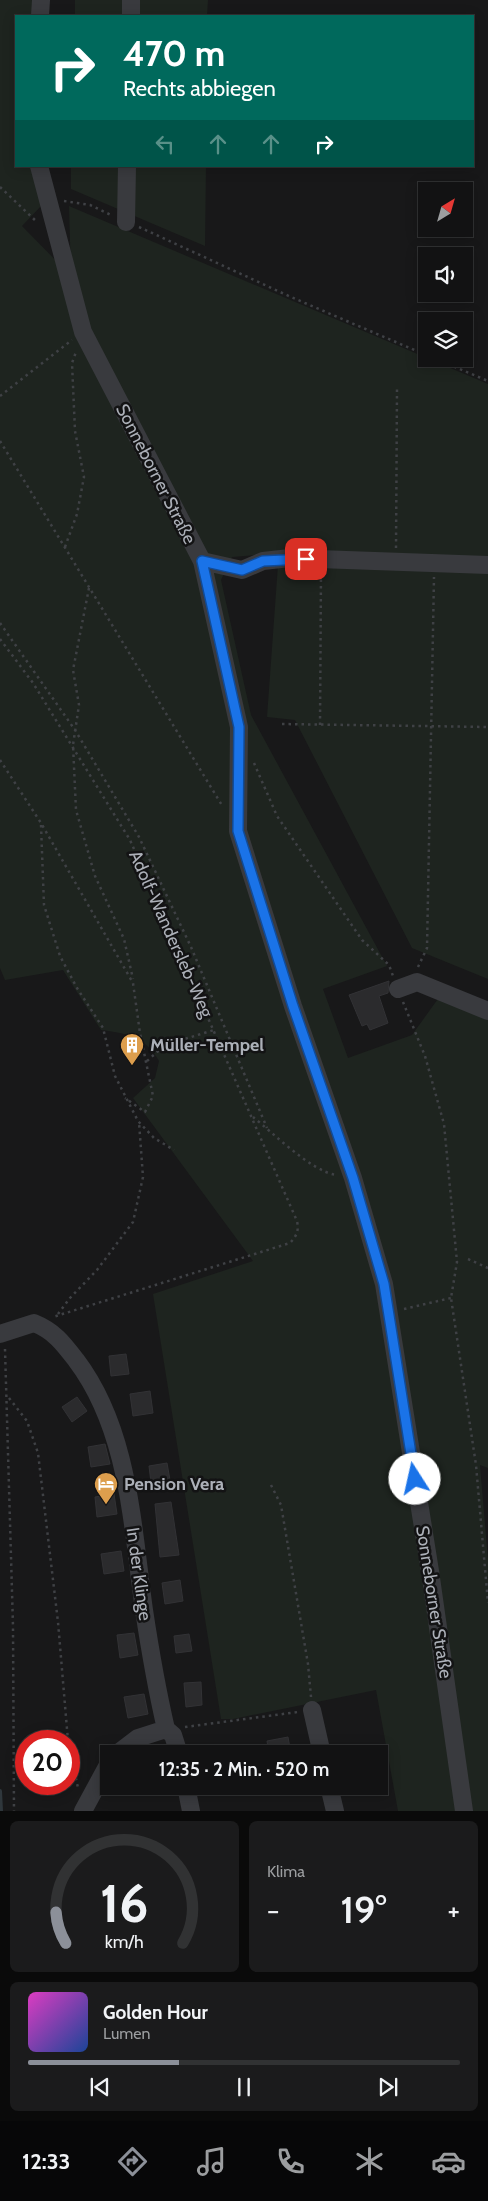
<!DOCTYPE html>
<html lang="de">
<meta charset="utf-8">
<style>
body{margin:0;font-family:Cabin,sans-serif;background:#1b1b1c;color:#f1f3f6;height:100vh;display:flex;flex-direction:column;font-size:19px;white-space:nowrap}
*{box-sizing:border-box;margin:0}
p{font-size:16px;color:#9c9ea0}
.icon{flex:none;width:28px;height:28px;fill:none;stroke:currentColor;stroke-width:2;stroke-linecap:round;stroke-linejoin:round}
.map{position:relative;height:1811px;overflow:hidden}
.sheet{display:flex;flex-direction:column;gap:10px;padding:10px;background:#0a0a0a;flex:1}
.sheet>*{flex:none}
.guide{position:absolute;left:15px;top:15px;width:459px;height:152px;border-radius:0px;box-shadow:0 2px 12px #0003,0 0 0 1px #313233;background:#00695c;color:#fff;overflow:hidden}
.needle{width:32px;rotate:37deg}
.buttons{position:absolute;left:418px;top:182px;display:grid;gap:10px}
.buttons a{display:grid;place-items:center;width:55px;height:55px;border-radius:0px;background:#121213;box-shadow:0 2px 12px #0003,0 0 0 1px #313233;font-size:25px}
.speed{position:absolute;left:15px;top:1730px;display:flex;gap:10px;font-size:25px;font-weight:700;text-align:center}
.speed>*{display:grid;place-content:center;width:65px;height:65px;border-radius:50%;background:#121213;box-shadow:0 2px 12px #0003,0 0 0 1px #313233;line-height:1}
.speed .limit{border:8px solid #d22;background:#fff;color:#111}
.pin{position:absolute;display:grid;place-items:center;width:42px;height:42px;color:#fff;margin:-21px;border-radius:10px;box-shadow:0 2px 8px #0006}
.me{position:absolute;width:55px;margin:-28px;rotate:350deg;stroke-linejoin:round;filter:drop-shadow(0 0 4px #0008)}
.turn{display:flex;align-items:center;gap:18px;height:105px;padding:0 25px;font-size:22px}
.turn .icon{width:65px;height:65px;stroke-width:2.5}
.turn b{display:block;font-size:35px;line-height:42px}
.lanes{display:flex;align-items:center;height:48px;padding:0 25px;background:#0003;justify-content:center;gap:25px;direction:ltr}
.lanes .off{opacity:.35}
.big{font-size:38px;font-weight:600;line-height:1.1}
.sheet .card{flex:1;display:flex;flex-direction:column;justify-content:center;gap:8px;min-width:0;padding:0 18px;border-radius:8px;background:#1b1b1c}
.sheet .dial{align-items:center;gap:0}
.dial svg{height:130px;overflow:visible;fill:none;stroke:#313233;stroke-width:7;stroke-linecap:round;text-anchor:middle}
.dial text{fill:#f1f3f6;stroke:none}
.song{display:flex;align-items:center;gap:15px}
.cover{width:60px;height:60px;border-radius:8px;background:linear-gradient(135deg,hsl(310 70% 55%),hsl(220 70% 35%))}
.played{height:5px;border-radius:2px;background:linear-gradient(90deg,#8c9099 35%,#313233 35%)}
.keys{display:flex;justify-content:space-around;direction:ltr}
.heat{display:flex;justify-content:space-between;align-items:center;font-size:28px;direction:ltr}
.sheet .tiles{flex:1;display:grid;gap:10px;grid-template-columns:1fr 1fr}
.card:last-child{grid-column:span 2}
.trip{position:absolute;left:100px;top:1745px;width:288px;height:50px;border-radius:0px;background:#121213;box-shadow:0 2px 12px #0003,0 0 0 1px #313233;font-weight:600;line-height:50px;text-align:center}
.tabs{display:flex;height:80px;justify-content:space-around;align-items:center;background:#070708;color:#9c9ea0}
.tabs .icon{width:35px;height:35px}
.tabs .current{color:#8c9099}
.tabs b{font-size:22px;color:#f1f3f6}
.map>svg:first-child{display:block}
.green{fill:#1e241f}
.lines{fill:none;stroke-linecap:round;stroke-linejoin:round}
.stream{stroke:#2f373c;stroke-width:4}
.building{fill:#2b2b2d;stroke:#323235}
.path{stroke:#3f4145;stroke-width:2.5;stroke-dasharray:2.5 4;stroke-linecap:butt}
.minor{stroke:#393a3e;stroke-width:18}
.route-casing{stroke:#114b97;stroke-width:12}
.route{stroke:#1a73e8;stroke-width:9}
.labels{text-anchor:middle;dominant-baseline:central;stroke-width:5;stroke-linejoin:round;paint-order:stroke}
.street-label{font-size:18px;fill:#acb0b8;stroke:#131314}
.poi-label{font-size:18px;font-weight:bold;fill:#acb0b8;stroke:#131314;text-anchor:start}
</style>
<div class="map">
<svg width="488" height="1811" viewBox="0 0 488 1811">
<rect width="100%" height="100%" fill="#181819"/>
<path class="green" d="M0,0h34l-1,16h-17v150h15l11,39 -20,21 49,50 -2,-70 419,178v595l-76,-31 -117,-228 -28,-3 11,-152 12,-13 -58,5 -11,23 30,135 136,251 -64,23 25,69 64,-23 28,-39 48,21v451l-8,-3 8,95v251h-90l-22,-121 -143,29h-12l-68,-425 100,-33 -120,-163 22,-20 4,-17c-13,-24 -33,-28 -58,-31l-38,-60 -58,10 -5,-12z
M75,0h133l-1,16h-132z
M71,166h135l-1,80 -134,-57z"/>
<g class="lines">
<path class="stream" d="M0,1791l1,20"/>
</g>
<path class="building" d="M389,981l-1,12 -9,3 9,27 -18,7 -3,-6 -5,2 -13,-31z
M126,1354l3,20 -18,2 -2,-20z
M150,1391l3,22 -20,3 -3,-22z
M77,1397l10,14 -15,11 -10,-15z
M105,1444l5,20 -19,3 -3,-20z
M167,1463l3,17 -19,3 -2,-17z
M114,1494l3,20 -20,3 -2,-20z
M171,1502l8,53 -19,2 -5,-53z
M121,1551l3,20 -20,3 -3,-20z
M180,1580l3,21 -18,3 -3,-21z
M134,1633l4,22 -18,3 -3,-23z
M189,1634l3,17 -16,2 -2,-17z
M201,1682l1,23 -16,2 -2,-24z
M144,1694l4,20 -20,4 -4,-21z
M288,1737l3,17h-22l-2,-13z"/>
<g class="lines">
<path class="path" d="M0,187l37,35
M64,201l26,4 21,10
M139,227l152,70 135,58
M436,359l52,22
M0,396l72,-56
M0,441l223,366
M65,547l12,-33 7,-37 -9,-46 -3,-68 4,-11
M396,548l1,-159
M89,588l-16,82 6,35 -6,40 3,65 19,66 29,63 9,40
M0,623l75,107 64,107 52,110 76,181
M0,639l33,44 97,157 167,381c2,10 0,14 -7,22l-237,74
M282,724l206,3
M320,725l1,-152
M0,760l41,63 92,160 7,50 13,63 -8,16 -20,-14
M254,763l23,53 85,124 27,25 4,11
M41,825l3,80 16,51 17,32 26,40 12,48 23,45 16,17 20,12
M418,967l9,-19 7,-371
M403,1002l22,54 19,68 13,138 -6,36 25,167 12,138
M147,1061l18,-16 49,-15
M253,1117c20,16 58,54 83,58
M468,1259l20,9
M404,1309l47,-11
M58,1314l12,-16 27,-28 36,-48 10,-45 -4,-55
M5,1349l8,277 1,185
M9,1398l18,23 11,32 20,169 10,119
M271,1485l10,20 27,159 3,33
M185,1727l113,-15
M69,1746l9,42"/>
<path class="minor" d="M40,16l1,-16
M131,16v-16
M39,166l44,166 119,229 37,166 -1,104 55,175 60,172 31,106 46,287 34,240
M126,222l1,-56
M202,561l40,9 21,-9 27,-3 198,7
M398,989l19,-7 71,29
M0,1334l34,-11c20,8 29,20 42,37 53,70 56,165 68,250 6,40 13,80 22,119l-28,9 -21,16
M312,1710l10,44
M166,1729l7,6 6,19
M186,1786l5,25
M329,1786l6,25
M83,1811l26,-48"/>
</g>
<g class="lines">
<g class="route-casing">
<path id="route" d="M306,559l-43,2 -21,9 -40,-9 37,166 -1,104 55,175 60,172 31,106 31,195"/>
</g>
<use href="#route" class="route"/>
</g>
<defs>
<g id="building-pin" transform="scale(1.25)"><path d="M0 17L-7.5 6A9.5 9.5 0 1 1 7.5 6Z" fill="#dd9e4d" stroke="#131314"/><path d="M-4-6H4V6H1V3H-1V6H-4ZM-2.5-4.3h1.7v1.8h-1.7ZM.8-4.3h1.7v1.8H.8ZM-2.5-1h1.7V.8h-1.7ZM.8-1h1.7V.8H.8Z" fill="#fff"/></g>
<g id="hotel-pin" transform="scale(1.25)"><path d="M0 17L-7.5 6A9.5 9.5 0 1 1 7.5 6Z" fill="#dd9e4d" stroke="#131314"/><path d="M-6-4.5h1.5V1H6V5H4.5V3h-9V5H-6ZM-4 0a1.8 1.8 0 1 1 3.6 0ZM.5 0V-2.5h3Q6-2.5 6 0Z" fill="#fff"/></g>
</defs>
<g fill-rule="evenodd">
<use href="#building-pin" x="132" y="1045"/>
<use href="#hotel-pin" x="106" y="1484"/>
</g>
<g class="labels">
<g class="street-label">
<text transform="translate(156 474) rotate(63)">Sonneborner Straße</text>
<text transform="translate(171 934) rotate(66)">Adolf-Wandersleb-Weg</text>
<text transform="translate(139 1574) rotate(82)">In der Klinge</text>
<text transform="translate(434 1602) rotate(81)">Sonneborner Straße</text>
</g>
<g class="poi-label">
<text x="150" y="1045">Müller-Tempel</text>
<text x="124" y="1484">Pension Vera</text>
</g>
</g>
</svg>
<div class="buttons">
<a><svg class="needle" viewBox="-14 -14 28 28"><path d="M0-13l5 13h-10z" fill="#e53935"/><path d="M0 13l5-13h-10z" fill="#9c9ea0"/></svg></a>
<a><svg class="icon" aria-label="sound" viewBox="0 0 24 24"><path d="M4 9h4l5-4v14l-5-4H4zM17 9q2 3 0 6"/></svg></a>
<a><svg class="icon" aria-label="layers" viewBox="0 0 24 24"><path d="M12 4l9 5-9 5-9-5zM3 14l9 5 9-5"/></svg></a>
</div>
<div class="speed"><div class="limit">20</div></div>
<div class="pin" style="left:306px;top:559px;background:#d93025"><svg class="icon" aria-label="arrive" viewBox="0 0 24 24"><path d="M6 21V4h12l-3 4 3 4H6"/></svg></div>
<svg class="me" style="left:415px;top:1479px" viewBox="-20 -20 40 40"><circle r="19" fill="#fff"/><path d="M0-13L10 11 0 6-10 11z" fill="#1a73e8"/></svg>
<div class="trip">12:35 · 2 Min. · 520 m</div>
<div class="guide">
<div class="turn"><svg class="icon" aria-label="right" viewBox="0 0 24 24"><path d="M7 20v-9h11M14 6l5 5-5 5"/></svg><div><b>470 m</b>Rechts abbiegen</div></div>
<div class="lanes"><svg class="icon off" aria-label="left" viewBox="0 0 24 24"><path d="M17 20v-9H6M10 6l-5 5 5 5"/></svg><svg class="icon off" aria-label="ahead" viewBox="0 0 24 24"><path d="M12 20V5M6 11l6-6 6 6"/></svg><svg class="icon off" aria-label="ahead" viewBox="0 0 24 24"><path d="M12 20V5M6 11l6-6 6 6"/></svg><svg class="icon" aria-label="right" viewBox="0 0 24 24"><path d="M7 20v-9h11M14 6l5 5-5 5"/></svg></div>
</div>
</div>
<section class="sheet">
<div class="tiles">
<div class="card dial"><svg viewBox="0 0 100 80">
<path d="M14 69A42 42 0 1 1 86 69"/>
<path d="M14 69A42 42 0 0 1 8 50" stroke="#8c9099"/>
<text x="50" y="56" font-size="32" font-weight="700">16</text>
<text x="50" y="72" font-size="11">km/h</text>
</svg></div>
<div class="card"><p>Klima</p>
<div class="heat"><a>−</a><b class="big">19°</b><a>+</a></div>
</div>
<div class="card">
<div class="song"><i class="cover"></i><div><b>Golden Hour</b><p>Lumen</p></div></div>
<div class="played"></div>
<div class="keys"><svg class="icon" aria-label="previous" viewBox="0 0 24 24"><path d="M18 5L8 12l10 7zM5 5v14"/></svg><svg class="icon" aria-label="pause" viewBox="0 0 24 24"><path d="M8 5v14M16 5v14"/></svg><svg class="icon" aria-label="next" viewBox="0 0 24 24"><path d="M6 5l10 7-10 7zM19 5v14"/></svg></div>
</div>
</div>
</section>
<nav class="tabs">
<b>12:33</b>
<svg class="icon current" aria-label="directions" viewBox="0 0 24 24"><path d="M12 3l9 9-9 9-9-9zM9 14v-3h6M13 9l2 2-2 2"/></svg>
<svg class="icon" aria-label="music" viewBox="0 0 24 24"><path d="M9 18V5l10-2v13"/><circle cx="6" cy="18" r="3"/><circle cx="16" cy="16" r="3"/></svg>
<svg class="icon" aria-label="phone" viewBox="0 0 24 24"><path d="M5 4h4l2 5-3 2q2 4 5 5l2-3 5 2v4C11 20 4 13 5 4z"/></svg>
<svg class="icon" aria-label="climate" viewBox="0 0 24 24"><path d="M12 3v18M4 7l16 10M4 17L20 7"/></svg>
<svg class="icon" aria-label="car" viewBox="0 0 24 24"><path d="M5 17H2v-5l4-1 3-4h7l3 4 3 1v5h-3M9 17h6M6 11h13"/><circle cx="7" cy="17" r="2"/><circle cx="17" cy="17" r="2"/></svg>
</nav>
